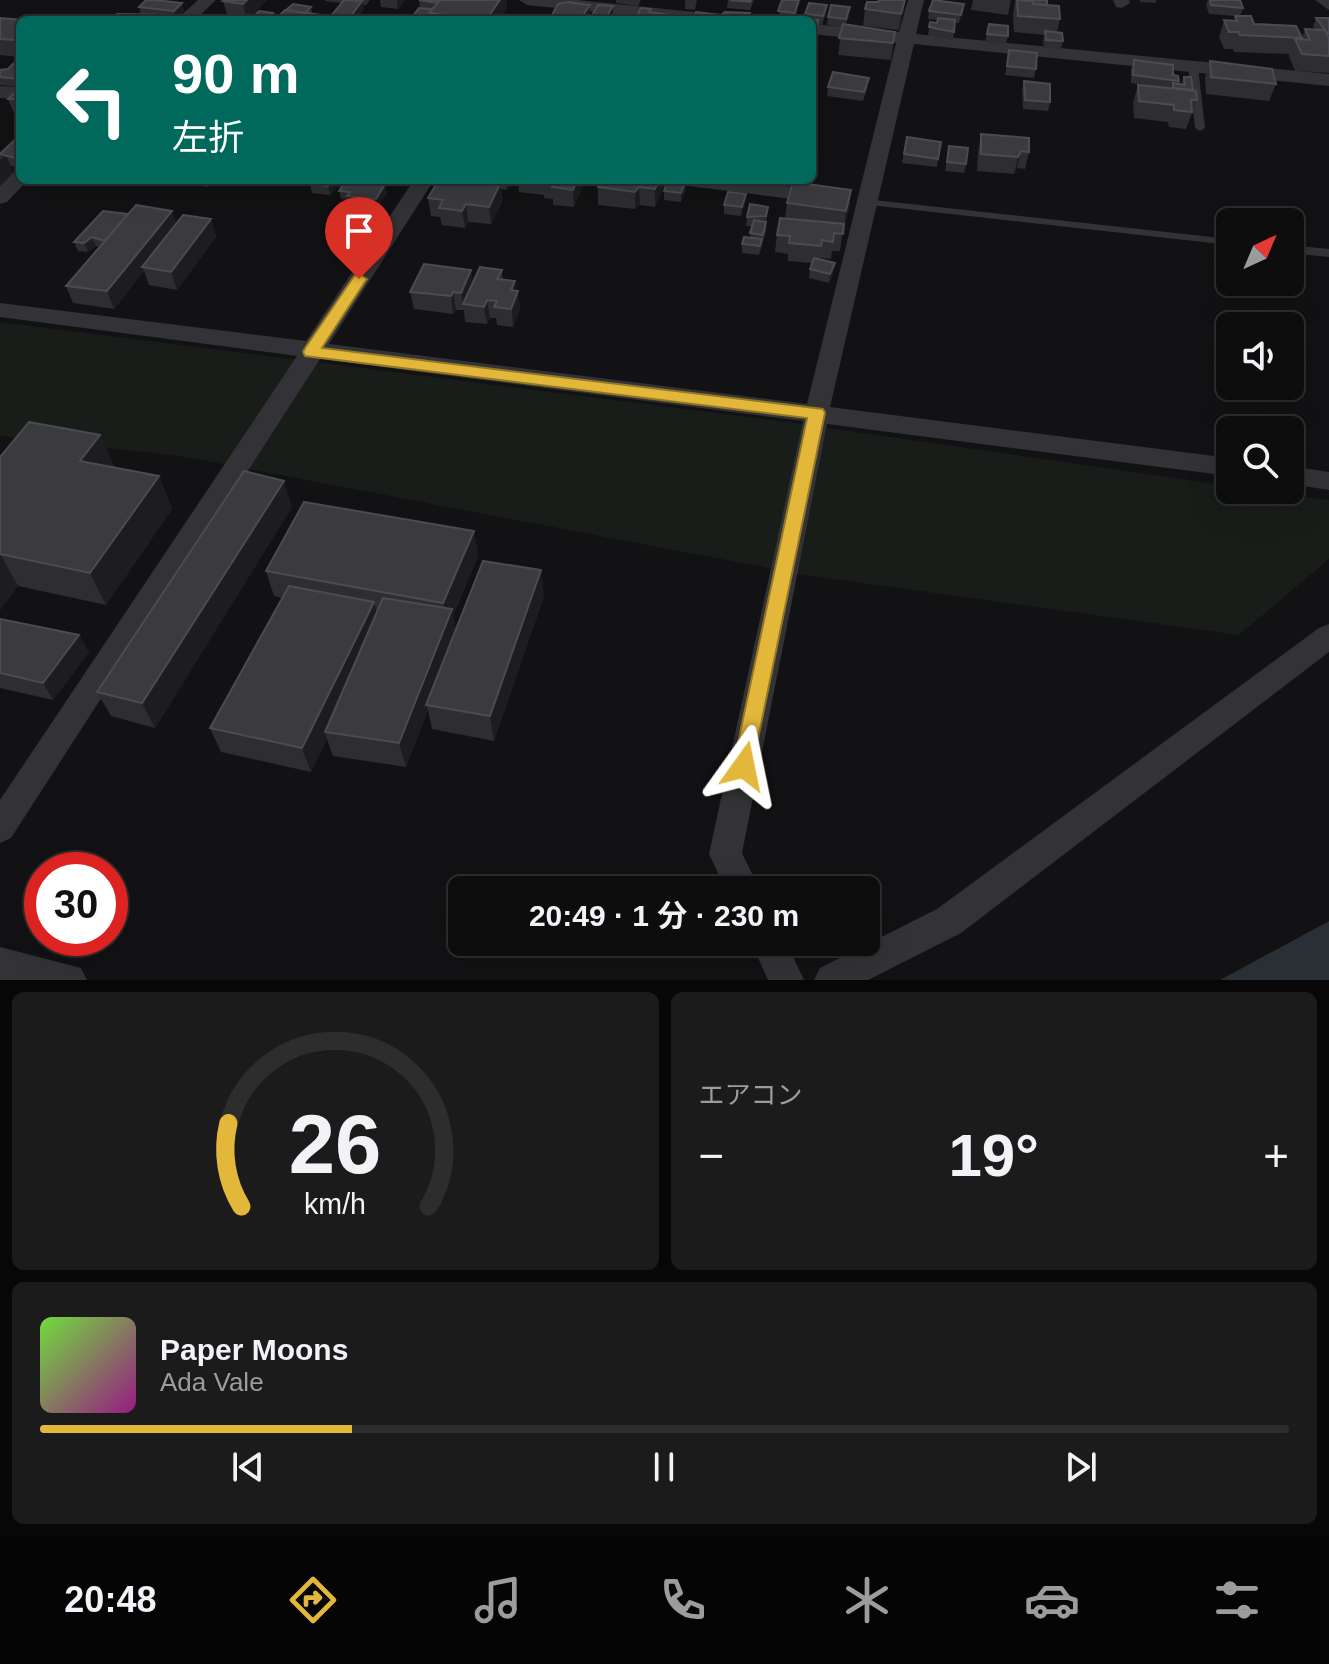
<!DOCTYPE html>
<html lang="ja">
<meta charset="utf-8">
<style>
body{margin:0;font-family:Helvetica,"Noto Sans JP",sans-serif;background:#1c1b1c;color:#f1f3f6;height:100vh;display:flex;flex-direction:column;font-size:30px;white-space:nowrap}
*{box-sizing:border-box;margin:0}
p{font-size:26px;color:#9b9c9e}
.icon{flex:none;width:44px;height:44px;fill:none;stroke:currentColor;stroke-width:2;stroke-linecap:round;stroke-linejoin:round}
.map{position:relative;height:980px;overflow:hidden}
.panel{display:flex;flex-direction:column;gap:12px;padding:12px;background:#080708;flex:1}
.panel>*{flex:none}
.guide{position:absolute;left:16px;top:16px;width:800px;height:168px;border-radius:12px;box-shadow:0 8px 32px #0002,0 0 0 2px #2e2d2e;background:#00695c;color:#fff;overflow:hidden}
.needle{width:52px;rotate:44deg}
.buttons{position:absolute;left:1216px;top:208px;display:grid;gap:16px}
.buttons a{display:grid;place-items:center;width:88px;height:88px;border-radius:12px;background:#0e0d0e;box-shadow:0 8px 32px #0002,0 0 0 2px #2e2d2e;font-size:40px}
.speed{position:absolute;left:24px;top:852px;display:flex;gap:16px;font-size:40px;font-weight:700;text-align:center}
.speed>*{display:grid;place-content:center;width:104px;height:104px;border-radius:50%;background:#0e0d0e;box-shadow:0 8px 32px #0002,0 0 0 2px #2e2d2e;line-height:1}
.speed .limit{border:12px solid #d22;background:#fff;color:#111}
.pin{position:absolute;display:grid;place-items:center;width:68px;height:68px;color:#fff;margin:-82px -34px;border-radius:50% 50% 50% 0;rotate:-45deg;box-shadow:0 0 8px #0007}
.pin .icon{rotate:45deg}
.me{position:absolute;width:88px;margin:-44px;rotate:12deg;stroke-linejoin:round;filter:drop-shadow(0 0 6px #0008)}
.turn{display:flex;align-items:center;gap:28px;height:168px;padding:0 24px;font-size:36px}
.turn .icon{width:104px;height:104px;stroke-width:2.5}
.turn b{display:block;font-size:56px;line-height:68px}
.big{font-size:60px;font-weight:700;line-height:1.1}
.panel .widget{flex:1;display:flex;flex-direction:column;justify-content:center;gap:12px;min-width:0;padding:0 28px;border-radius:12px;background:#1c1b1c}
.panel .dial{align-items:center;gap:0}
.dial svg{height:208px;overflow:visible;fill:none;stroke:#2e2d2e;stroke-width:7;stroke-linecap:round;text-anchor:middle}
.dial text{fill:#f1f3f6;stroke:none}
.song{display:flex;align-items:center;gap:24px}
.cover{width:96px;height:96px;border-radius:12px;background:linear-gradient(135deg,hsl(100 70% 55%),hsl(310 70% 35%))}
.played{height:8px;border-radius:4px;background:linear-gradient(90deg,#e3b83a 25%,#2e2d2e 25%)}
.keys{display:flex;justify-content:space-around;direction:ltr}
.heat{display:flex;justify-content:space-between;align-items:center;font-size:44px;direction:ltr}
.panel .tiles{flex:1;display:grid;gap:12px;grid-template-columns:1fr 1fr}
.widget:last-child{grid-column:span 2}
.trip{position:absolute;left:448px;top:876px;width:432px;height:80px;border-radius:12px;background:#0e0d0e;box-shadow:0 8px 32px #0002,0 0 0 2px #2e2d2e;font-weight:700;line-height:80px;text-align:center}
.dock{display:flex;height:128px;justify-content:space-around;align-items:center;background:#060506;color:#9b9c9e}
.dock .icon{width:56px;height:56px}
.dock .active{color:#e3b83a}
.dock b{font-size:36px;color:#f1f3f6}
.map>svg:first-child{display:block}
.green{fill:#181d19}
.water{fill:#292f35}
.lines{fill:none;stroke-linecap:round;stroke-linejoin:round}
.service{fill:#333337;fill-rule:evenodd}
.minor{fill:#333337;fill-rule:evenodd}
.wall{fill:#2e2d31}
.shaded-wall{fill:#1d1c1f}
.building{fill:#3b3a3f;stroke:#4b4b51;stroke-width:2}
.route{fill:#e3b83a;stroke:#947826;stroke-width:2}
</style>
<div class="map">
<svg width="1329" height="980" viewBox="0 0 1329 980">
<rect width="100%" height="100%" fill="#121113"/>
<path class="green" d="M0,322l795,101 435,63v4h27l72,10v59l-90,76 -435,-60 -624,-119 -180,-20z"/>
<path class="water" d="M1329,921v59h-109z"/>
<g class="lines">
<path class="service" d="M1193,64l5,3 7,61 -5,3 -5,-3 -7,-61z
M865,199l365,40v6l-369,-41 -2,-2z
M1290,245l39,4v8l-39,-4z"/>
<path class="minor" d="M198,0h18l-21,20h-19z
M519,0h58l147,15 9,5h-60l-146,-15z
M908,0h16l-8,34 413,40v12l-415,-42 -84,363 400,51v18l-403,-52 -85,429 18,37h-34l-17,-36 94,-433 -483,-62 -309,479 -11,5v-43l297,-444 -297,-39v-14l306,38 108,-161h20l-105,164 478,60 89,-361 -84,-9v-10l87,8z
M1113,0h16l1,3 -8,5 -6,-1z
M1315,0h14v10z
M0,86l20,1v12l-20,-1z
M20,171v9h8l-21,22 -7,2v-18l13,-13z
M679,180h58l87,11 10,6 -10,6 -135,-17z
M1290,466l39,6v18l-39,-6z
M1329,624v28l-368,281 -93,47h-54l6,-12 117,-59 382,-281z
M751,942h35l18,38h-36z
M0,947l81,21 6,12h-87z"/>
</g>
<path class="wall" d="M224,0h43l-15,15 21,-2 1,7h-30l-16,-2 -5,-17z
M325,0h45l-4,5h-3l1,4 -8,11h-81l36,-13 1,7 19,2 10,-13 -16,-2z
M380,0h25l-7,9 -17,-2z
M419,0l88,8 -8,12h-103l16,-3 8,-9z
M616,0h25l-3,6 -22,-3z
M685,0h12l-2,10 -10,-1z
M728,0h26l-4,10 -23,-2z
M782,0h17l-4,19 9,1 5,-17 18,2 -1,8 -4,12 -4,-1 -4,33h-2v-37h-53v-3l19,1z
M879,0h26l-6,30 -36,-4 2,-17 13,-7z
M973,0h38l-3,15 -37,-5z
M1015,0h32v5l13,14 -3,13 6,9 -2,8 -17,-1 -1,-8 2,-5 -31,-3 -1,-16z
M1140,0h16v3l-16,-1z
M1208,0h32l3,8 -3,8 14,8 48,14 3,-9 11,1 -3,-4 3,-8h13v55l-34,-2 -6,-15v-2l-55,-2 -1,-3h-9l-5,-12 5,-17 10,1 1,-5 -26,-2 -3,-9z
M182,3l2,8 -8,8 -35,-4 -2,-8z
M964,4l-5,19h-4l-2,18 -25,-6 2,-13 7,1v-3l-9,-1 1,-8z
M590,13l-4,7h-34v-5z
M849,16l-3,8 49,8 -4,28 -53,-5 4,-28 -15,-2 1,-8z
M0,18l20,2 -1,37 -19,-2z
M989,24l19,12 -2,8 -21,-2z
M1009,50l27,19 -2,9 -29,-3z
M20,58v29l-20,-2v-15l8,-1z
M1134,60l39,15 6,6 -1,3h3l3,-7 13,23 -11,29 -17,-2 -1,-5 -34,-4 -1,-16 5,-17 11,1 -18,-3v-14z
M1210,61l66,23 -7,17 -63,-7 -1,-16z
M1024,81l26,21 -2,9 -25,-2 -1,-19z
M868,86l-5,15 -36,-5 1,-9z
M20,88v28h-5l-7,-17z
M981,134l48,18 -4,17 -8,-1 -3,6 -37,-3 1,-20z
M20,136v31l-10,-1 3,6 -13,13v-32z
M907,137l34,5 -4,25 -35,-4z
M949,146l17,18 -2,9 -19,-2z
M157,180h57l-6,7z
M313,180h25l1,5 -9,10 -18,-2 -2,-9z
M439,180h74l-6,10 -6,-1 1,13 -11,22 -23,-2 -3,6 -23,-3 -2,-8 -9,-1 -3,-18z
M518,180h67l-11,27 -21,-2v-6l-9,-1v-3l-25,-3z
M601,180h62v8l-8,19 -15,-2 -5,4 -37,-4v-18z
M686,190l-5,12 -17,-2v-9z
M851,190l-2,18 -5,21 -1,-1 -3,23h-8l-1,8 -11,-1v1l14,13 -5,11 -20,-5 1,-9 2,-6 -24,-2v-7l-13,-2 2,-17 8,-17 2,-15z
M339,191l48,2 -10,15 -28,-3 -1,-5 -7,-1z
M746,194l-1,9 -4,13 -17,-2v-9z
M103,211l73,13 35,-5 5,18 -39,53 -28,-5 -5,-14 -30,38 -41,-6 -7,-17 33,-39 -3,-1 -8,6 -10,-1 -4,-9z
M767,215l-1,16 -7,24 -17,-2v-9l8,-7 2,-11h-6l1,-9z
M502,270l1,10 13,11 4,18 -7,18 -16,-2 -1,-7h-6l-3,6 -22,-2 -1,-12h-8l-3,4 -39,-5 -4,-17 63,-10z
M100,435l14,32 45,9 13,33 -66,96 -88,-19 -18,24v-153z
M292,507l-137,221 -44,-12 -14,-24z
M474,531l4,25 -25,60 3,13 88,-33 -50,145 -62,-12 -4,-19 -22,57 -73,-11 -6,-17 -16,33 -90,-20 -11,-24 73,-130 -9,-2 -8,-25z
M0,619l79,16 10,17 -36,48 -53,-12z"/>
<path class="shaded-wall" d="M247,0h20l-20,20 -4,-16z
M397,0h8l-7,9 -1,-8z
M500,0h7v8l-8,12h-13z
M905,0l-1,10 -5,20 2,-16z
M362,1l2,8 -8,11h-8z
M182,3l2,8 -8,8 -2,-8z
M590,5v8l-4,7h-5v-2z
M613,6v9l-3,5h-5z
M273,13l1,7h-8z
M17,36l3,8 -1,13 -6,-17z
M1021,151l-4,17 -3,6 4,-17z
M6,155l7,17 -13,13v-25z
M206,180h8l-6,7z
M333,180h5l1,5 -9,10 -2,-9z
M506,180h7l-6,10z
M577,180h8l-11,27 -1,-17z
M659,180h4v8l-8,19v-18z
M686,181v9l-5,12v-9z
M385,184l2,9 -10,15 -1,-9z
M500,184l2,18 -11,22 -2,-17z
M639,187l1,18 -5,4v-17z
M851,190l-2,18 -5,21 2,-18z
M746,194l-1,9 -4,13 1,-9z
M466,204l2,18 -3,6 -3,-17z
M172,211l6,18 -36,38 2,4 -30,38 -7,-18z
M211,219l5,18 -39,53 -6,-18z
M92,237l4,9 -8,6 -4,-9z
M835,263l-1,9 -5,11 1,-9z
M471,270l3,18 -11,16 1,7 -3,-18z
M515,281l1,15 2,-5 2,18 -7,18 -2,-37z
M453,292l3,18 -3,4 -2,-18z
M487,300l3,18 -3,6 -3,-17z
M100,435l14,33 -34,-7z
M159,476l13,33 -66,96 -16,-32z
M284,481l8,26 -137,221 -13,-25z
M474,531l4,25 -25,60 4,18 -31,71 2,5 -22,57 -7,-24 48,-122 -4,-18z
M0,554l18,32 -18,24z
M541,570l3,26 -50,145 -4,-25z
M374,602l7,25 -56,105 2,7 -16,33 -9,-24z
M79,635l10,17 -36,48 -10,-17z"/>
<path class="building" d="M146,0h9l27,3 -8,8 -35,-4z
M225,0h22l-4,4 -20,-3z
M344,0l18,1 -14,19h-12v-3l-5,-1z
M419,0h21l-3,3z
M440,0h60l-14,20 -57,-7z
M730,0h21l-1,2z
M782,0h17l-4,13 -17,-2z
M879,0h26l-4,14 -36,-5 2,-7h11z
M933,0l31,4 -3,11 -32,-4z
M1017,0l16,1v3l26,2 1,13 -42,-3z
M1019,0h28v5l-14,-1v-3z
M1210,0h30l3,8 -32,-3z
M568,2l22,3 -9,13 -29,-3 6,-11z
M809,3l18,2 -4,11 -18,-2z
M293,4l18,3 -6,6 -19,-3z
M598,5l15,1 -8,13 -14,-2z
M831,5l19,2 -4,12 -18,-2z
M419,8l13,1 -3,4 1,4 -3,3h-31l4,-5 12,2z
M641,8l10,1 -2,3 21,3 -1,4 -5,-1 -1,2h-28z
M285,10l51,7 -2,3h-59z
M259,11l14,2 -7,7h-22l4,-5h7z
M696,12l25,3 4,-3 25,1 -3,7h-54z
M117,14l52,1 -4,5h-53z
M1235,16h16l3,8 42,2 6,12 -62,-3 -2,-3h-9l-5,-12 13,1z
M759,17l52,3h-52z
M0,18l25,2h-5v16h-3l-4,4 -13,-1z
M938,18l17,2 -1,12 -25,-5 1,-5 7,1z
M1316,18h13v16h-1z
M812,20h6l-2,20h-4z
M843,24l52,8 -2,11 -54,-5z
M989,24l19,2v10l-21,-2z
M1305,29l20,1 4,9v17l-27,-2 -7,-15 15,1z
M1045,31l17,2 1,8 -17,-1z
M1009,50l28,3 -1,16 -29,-3z
M19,58h1v19l-2,2 -18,-2v-7l8,-1z
M1134,60l39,5v10l5,1 1,5 -46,-6z
M1210,61l62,8 4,15 -65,-7z
M833,72l36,6 -5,14 -36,-5z
M1184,77h7l2,13 -20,-2v-5l12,2z
M1024,81l26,3v18l-25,-2z
M1138,85l58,6 1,9h-6l1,12 -18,-2v-5l-35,-4z
M20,88v12l-12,-1z
M981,134l48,4v14l-8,-1 -3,6 -37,-3z
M19,136l1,21 -2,2 -18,-5z
M907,137l34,5 -3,17 -34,-5z
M949,146l19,2 -2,16 -19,-2z
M313,180h20l-5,6 -18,-2z
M346,180h7l32,4 -9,15 -29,-3 3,-4 -11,-1z
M439,180h26l35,4 -11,23 -23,-3 -4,7 -23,-3 4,-8 -15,-2z
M544,180h33l-4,10 -21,-3 2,-5 -11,-1z
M601,180h58l-4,9 -16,-2 -4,5 -37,-5z
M668,180l18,1 -5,12 -17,-2z
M793,182l58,8 -5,21 -59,-8z
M728,192l18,2 -4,13 -18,-2z
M750,204l18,3 -2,9 -19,1z
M136,205l36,6 -65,80 -41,-5z
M103,211l25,3 -23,27 -13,-4 -8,6 -10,-1z
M183,215l28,4 -40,53 -29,-5z
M780,218l64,6 -1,10 -9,-1 -1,9 -11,-2 -1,6 -32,-3 1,-7 -13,-1z
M754,220l12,2 -3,13 -13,-2z
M744,237l18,2 -2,7 -18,-2z
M814,258l21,5 -5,11 -20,-5z
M424,264l47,6 -10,23 -8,-1 -2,4 -41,-4z
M480,267l22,3 -5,9 18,2 -4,9 7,1 -7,18 -17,-2 3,-6 -10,-1 -3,7 -21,-3z
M29,422l71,13 -20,26 79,15 -69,97 -90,-19v-97z
M244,471l40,10 -142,222 -45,-11z
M304,502l170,29 -31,72 -177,-32z
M483,561l58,9 -51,146 -64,-11z
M289,586l85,16 -72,146 -92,-20z
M383,598l69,11 -53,134 -74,-11z
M0,619l79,16 -36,48 -43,-10z"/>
<path class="route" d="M359,274l8,5 -45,69 501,61 2,4 -74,360 -7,2 -8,-2 -3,-7 74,-348 -502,-62 -2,-4 2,-4 49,-72z"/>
</svg>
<div class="buttons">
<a><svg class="needle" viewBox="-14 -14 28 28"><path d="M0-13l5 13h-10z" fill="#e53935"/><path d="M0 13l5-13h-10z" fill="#9b9c9e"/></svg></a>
<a><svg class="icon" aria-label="sound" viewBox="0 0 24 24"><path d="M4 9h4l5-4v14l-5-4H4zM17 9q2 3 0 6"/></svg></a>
<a><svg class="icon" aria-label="search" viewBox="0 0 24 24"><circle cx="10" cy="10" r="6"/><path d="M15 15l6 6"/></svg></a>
</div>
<div class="speed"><div class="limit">30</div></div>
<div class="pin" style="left:359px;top:279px;background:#d93025"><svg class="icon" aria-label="arrive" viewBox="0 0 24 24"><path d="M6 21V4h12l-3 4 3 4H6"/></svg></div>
<svg class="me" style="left:744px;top:766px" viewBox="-20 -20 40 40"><path d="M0-17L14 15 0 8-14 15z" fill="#e3b83a" stroke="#fff" stroke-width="4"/></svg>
<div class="trip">20:49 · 1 分 · 230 m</div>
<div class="guide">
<div class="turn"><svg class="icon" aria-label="left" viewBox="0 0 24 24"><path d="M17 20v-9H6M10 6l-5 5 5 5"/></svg><div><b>90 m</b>左折</div></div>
</div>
</div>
<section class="panel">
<div class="tiles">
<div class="widget dial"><svg viewBox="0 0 100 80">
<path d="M14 69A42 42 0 1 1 86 69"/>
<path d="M14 69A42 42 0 0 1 9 37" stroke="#e3b83a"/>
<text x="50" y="56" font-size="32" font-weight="700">26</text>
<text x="50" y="72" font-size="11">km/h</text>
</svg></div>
<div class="widget"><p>エアコン</p>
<div class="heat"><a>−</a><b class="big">19°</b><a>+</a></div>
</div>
<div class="widget">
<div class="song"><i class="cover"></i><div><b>Paper Moons</b><p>Ada Vale</p></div></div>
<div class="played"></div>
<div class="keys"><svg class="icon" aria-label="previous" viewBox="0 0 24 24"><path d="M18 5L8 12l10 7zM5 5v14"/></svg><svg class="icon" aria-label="pause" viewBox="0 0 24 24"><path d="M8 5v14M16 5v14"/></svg><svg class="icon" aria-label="next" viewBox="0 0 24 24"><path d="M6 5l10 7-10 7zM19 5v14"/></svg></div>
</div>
</div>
</section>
<nav class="dock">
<b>20:48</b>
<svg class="icon active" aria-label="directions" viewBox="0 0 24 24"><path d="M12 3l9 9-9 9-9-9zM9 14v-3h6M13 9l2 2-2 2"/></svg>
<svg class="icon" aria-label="music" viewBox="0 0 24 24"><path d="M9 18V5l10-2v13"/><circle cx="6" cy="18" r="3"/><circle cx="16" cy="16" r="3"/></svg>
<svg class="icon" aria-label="phone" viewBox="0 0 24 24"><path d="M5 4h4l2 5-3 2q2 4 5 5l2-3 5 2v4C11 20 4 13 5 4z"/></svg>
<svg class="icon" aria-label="climate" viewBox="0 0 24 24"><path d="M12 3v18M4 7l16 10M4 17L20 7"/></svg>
<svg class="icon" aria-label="car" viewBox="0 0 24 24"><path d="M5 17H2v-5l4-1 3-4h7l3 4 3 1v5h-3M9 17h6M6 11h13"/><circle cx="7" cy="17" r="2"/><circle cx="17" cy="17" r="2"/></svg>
<svg class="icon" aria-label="filters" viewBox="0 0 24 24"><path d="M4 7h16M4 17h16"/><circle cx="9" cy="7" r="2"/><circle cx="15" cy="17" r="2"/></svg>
</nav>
